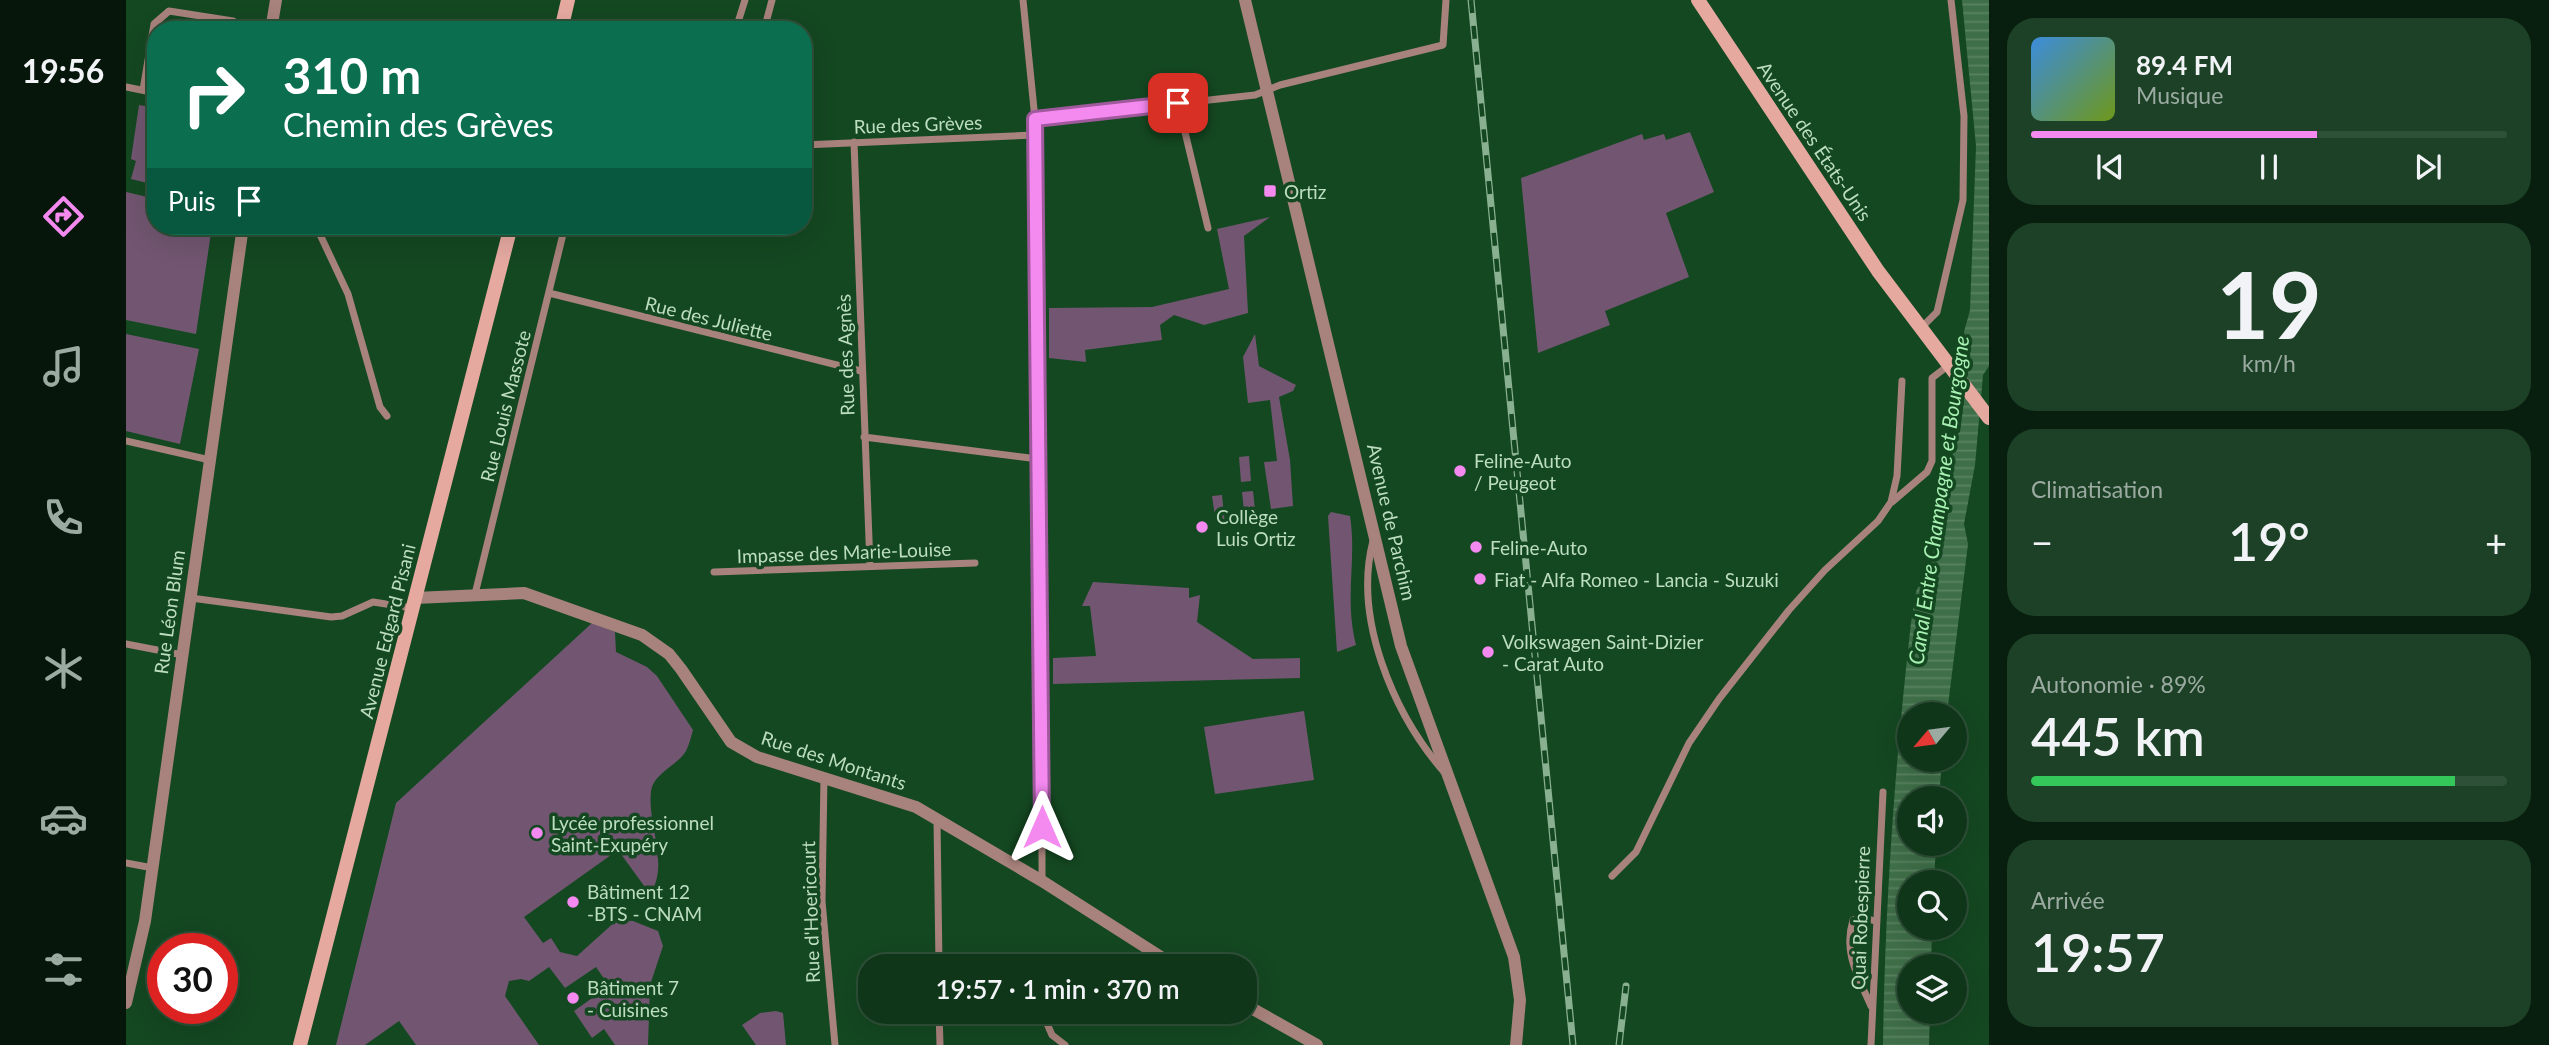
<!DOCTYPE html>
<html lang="fr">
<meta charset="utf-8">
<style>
body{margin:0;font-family:Lato,sans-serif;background:#1d4126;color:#f1f3f6;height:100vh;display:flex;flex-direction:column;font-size:26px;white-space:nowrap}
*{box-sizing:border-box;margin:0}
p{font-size:23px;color:#9baba2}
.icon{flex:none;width:38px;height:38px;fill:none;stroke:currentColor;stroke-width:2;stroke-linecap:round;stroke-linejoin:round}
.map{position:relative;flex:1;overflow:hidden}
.drawer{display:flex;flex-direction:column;gap:18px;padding:18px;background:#081e0e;width:560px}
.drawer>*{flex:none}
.banner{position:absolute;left:21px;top:21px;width:665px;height:214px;border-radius:28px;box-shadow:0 7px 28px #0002,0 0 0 2px #2f5038;background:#0b6e4f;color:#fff;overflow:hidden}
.needle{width:46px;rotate:241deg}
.controls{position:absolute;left:1771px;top:702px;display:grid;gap:14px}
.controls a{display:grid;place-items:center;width:70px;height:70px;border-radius:50%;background:#0f3619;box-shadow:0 7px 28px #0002,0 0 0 2px #2f5038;font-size:35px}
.speed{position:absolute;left:21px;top:933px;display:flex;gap:14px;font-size:35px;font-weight:700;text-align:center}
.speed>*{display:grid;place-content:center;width:91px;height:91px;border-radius:50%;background:#0f3619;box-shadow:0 7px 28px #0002,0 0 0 2px #2f5038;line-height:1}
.speed .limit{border:10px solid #d22;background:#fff;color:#111}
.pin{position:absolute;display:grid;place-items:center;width:60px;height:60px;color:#fff;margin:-30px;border-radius:14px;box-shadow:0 4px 10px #0006}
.me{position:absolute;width:77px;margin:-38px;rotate:0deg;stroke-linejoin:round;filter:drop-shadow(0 0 5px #0008)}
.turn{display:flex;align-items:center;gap:24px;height:147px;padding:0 21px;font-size:32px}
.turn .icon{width:91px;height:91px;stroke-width:2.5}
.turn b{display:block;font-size:49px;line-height:60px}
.then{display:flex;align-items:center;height:66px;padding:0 21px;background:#0003;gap:14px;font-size:26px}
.big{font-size:52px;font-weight:600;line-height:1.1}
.drawer .tile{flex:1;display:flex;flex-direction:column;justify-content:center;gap:10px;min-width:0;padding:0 24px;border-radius:28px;background:#1d4126}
.drawer .dial{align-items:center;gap:0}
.dial b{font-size:91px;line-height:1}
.song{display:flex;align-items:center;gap:21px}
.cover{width:84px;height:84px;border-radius:10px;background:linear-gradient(135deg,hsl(210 70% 55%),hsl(80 70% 35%))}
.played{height:7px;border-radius:4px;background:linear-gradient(90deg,#f489f0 60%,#2f5038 60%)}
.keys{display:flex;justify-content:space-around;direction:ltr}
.heat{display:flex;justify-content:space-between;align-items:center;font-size:38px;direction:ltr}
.charge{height:10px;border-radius:5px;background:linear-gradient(90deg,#34c759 89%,#2f5038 0)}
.trip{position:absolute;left:732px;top:954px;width:399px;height:70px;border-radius:28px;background:#0f3619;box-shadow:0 7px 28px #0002,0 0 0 2px #2f5038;font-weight:600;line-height:70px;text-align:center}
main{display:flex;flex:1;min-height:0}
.tab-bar{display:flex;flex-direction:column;width:126px;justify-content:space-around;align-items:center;background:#06160a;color:#9baba2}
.tab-bar .icon{width:49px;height:49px}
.tab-bar .active{color:#f489f0}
.tab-bar b{font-size:32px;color:#f1f3f6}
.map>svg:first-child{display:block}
.green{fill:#725671}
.water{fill:url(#water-rules)}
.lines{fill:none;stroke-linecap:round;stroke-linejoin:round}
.minor{stroke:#a8827c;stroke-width:7}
.tertiary{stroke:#a8827c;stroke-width:12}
.secondary{stroke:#e5a9a0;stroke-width:14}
.rail-casing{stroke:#89b090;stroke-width:7}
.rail{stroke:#144821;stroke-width:4.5;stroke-dasharray:13;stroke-linecap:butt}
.route-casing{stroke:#9f599c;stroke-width:18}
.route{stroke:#f489f0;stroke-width:12}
.poi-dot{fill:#f489f0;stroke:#144821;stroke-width:2.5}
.labels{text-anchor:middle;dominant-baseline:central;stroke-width:7;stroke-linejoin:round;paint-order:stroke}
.street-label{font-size:19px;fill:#bcddc0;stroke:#144821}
.poi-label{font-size:19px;fill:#bcddc0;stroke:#144821;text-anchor:start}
.water-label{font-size:21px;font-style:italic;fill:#a7f1b2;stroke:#144821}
</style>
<main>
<nav class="tab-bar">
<b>19:56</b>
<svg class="icon active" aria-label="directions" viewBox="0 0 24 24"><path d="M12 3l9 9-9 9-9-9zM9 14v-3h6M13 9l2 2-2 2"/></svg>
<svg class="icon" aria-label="music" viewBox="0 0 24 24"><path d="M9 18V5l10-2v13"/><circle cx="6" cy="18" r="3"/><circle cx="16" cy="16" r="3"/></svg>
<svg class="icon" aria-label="phone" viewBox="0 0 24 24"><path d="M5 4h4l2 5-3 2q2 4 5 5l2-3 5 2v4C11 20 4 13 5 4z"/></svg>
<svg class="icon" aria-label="climate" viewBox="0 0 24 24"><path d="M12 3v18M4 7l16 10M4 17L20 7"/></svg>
<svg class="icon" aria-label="car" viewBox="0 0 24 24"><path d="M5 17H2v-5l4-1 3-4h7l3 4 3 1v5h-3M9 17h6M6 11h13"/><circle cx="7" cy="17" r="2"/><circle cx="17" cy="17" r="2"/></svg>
<svg class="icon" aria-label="filters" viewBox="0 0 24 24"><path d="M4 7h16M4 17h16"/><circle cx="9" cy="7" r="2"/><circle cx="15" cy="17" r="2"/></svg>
</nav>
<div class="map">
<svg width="1863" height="1045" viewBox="0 0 1863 1045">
<defs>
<pattern id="water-rules" width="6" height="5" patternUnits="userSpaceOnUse" patternTransform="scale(1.75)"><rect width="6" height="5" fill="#3f6f48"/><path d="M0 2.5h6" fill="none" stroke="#598361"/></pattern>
</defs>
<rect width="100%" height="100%" fill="#144821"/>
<path class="green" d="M13,105l17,3v77l-25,-6 5,-18 -5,-2z
M1564,132l24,60 -48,21 23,64 -84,34 5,14 -72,28 -17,-175 121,-44 2,6 20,-6 2,6z
M0,192l30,7v27h56l-16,108 -70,-14z
M1144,217l-26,19 4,77 -44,12 -30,-10 -14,10 2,15 -77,10 1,12 -37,-4v-50l103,-1 77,-18 -12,-60z
M0,334l73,15 -19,95 -54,-13z
M1129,334l4,32 37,19 -3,6 -14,6 11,63 3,46 -22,3 -7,-47 13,-1 -7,-61 -22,3 -5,-46z
M1123,456l2,25 -10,1 -2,-25z
M1127,491l2,19 -11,1 -2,-19z
M1096,495l3,29 -5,-4 -4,3 -4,-27z
M1205,512l19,4c7,45 -6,81 6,129l-19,7 -9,-136z
M967,582l96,6v10l11,-3 -3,27 56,37 47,-1v20l-247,6v-26l43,-2 -6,-50h-8z
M466,623l23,9 1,20 31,15 10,9 36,54c-2,7 -4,15 -7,21 -9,15 -33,22 -35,41 -4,32 19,73 -1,102l-32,-44 -94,67 19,26 8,-5 9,14 17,4 40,-36 16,1 25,10 5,15 -13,39 -2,60h-33l-11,-16 -12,9 -18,-27 35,-25 -13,-19 -31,21 -16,-21 -20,14 -8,-2 -12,2 -4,15 34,49h-123l-17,-24 -34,24h-29l60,-242z
M1178,711l10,69 -99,14 -11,-67z
M650,1011l7,2 3,32h-30l-14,-20 18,-12z"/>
<path class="water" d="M1836,0h27v366l-6,9 -8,90 -11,59 4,20 -21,170h-38v46h33l-3,38h-30v46h27l-2,38h-25v46h23l-1,38h-22v46h21l-1,33h-46c2,-142 12,-282 28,-422l5,-31 17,-38 19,-116 8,-6 10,-79 -6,-21 6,-22 6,-164z"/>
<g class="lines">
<path class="minor" d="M897,0l12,119 7,481v281
M617,30l-4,-11 6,-19
M638,30l8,-30
M0,87l30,6
M17,90l11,-66 15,-13 64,10
M1052,103l30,125
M909,119l220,-24 25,-10 163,-40 3,-45
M728,142l16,424
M677,145l231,-10
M190,226l32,68 32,113 7,9
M423,293l312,78
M1795,328l16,-16 26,-112 1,-84 -13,-116
M738,437l174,22
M0,441l84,19
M1766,502l35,-30 5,-11v-83l17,-13
M1247,541c-20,77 20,172 71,231
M588,572l261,-9
M349,594l90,-368
M65,598l140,19 11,-1 31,-14 39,6
M0,644l57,11
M698,777l-2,124 13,144
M811,819l2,147
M0,863l27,5
M1486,876l24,-24 53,-109 30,-44 70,-89 36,-40 53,-49 13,-19 6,-26 5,-95
M1745,1006c-13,-30 -28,-53 -18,-86l8,-3 14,4
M813,1012l1,33
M916,1012l10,23 13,10
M1745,1045l12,-253"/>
<path class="tertiary" d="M1119,0l156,646 113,311 6,43 -4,45
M145,30l5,-30
M289,598l109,-5 118,42 27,19 12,15 50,73 26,15 159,50 126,74 133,85
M0,1003l19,-82 98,-695
M1118,1004l73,41"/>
<path class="secondary" d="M1572,0l180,271 111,147
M435,30l7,-30
M174,1045l211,-819"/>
<g class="rail-casing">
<path id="rail" d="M1345,0l102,1045
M1493,1045l7,-59"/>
</g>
<use href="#rail" class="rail"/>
</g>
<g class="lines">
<g class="route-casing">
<path id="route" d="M916,827l-7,-708 143,-16"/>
</g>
<use href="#route" class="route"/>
</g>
<g class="poi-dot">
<rect x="1137" y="184" width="14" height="14" rx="3.5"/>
<circle cx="1334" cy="471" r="7"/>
<circle cx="1076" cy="527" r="7"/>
<circle cx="1350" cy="547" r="7"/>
<circle cx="1354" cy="579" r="7"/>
<circle cx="1362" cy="652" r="7"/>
<circle cx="411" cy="833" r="7"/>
<circle cx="447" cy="902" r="7"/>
<circle cx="447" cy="998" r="7"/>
</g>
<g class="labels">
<g class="street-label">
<text transform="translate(792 124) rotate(-2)">Rue des Grèves</text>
<text transform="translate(1689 141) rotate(56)">Avenue des États-Unis</text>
<text transform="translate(583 318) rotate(14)">Rue des Juliette</text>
<text transform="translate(719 355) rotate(-92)">Rue des Agnès</text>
<text transform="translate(379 406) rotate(-76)">Rue Louis Massote</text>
<text transform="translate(1266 522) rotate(77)">Avenue de Parchim</text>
<text transform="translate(718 552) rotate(-2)">Impasse des Marie-Louise</text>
<text transform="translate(43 612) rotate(-82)">Rue Léon Blum</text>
<text transform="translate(261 631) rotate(-76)">Avenue Edgard Pisani</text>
<text transform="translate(708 760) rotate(18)">Rue des Montants</text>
<text transform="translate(684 912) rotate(-92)">Rue d'Hoericourt</text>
<text transform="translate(1734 918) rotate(-88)">Quai Robespierre</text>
</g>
<g class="poi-label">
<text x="1158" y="191">Ortiz</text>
<text x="1348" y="460">Feline-Auto<tspan x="1348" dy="22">/ Peugeot</tspan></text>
<text x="1090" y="516">Collège<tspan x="1090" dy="22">Luis Ortiz</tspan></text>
<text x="1364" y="547">Feline-Auto</text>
<text x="1368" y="579">Fiat - Alfa Romeo - Lancia - Suzuki</text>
<text x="1376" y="641">Volkswagen Saint-Dizier<tspan x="1376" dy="22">- Carat Auto</tspan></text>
<text x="425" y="822">Lycée professionnel<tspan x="425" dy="22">Saint-Exupéry</tspan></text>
<text x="461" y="891">Bâtiment 12<tspan x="461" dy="22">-BTS - CNAM</tspan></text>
<text x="461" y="987">Bâtiment 7<tspan x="461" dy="22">- Cuisines</tspan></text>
</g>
<g class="water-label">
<text transform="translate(1812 500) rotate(-82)">Canal Entre Champagne et Bourgogne</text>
</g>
</g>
</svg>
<div class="controls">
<a><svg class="needle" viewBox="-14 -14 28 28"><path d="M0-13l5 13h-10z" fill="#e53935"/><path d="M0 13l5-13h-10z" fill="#9baba2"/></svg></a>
<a><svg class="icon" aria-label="sound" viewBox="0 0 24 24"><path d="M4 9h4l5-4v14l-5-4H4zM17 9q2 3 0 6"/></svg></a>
<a><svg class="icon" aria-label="search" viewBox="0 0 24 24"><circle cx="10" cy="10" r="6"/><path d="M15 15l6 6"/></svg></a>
<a><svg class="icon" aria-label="layers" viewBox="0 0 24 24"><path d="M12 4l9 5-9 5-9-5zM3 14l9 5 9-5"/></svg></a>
</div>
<div class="speed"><div class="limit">30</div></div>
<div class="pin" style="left:1052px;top:103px;background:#d93025"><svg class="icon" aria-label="arrive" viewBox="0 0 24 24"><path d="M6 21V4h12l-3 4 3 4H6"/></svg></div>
<svg class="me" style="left:916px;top:827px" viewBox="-20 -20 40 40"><path d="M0-17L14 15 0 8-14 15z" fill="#f489f0" stroke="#fff" stroke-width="4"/></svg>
<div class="trip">19:57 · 1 min · 370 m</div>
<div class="banner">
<div class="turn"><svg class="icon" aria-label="right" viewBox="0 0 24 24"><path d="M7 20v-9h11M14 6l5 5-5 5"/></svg><div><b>310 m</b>Chemin des Grèves</div></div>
<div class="then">Puis<svg class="icon" aria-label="arrive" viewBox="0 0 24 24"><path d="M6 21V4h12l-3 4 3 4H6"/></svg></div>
</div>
</div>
<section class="drawer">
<div class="tile">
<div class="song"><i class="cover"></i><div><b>89.4 FM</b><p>Musique</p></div></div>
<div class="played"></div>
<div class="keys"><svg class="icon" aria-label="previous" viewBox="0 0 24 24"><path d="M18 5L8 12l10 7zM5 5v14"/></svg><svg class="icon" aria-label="pause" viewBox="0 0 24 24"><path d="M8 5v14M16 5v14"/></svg><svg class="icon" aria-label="next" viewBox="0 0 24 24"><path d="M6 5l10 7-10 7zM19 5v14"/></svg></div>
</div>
<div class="tile dial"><b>19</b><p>km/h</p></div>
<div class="tile"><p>Climatisation</p>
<div class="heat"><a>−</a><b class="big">19°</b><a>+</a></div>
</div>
<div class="tile"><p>Autonomie · 89%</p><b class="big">445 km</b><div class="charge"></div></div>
<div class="tile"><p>Arrivée</p><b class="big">19:57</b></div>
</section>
</main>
